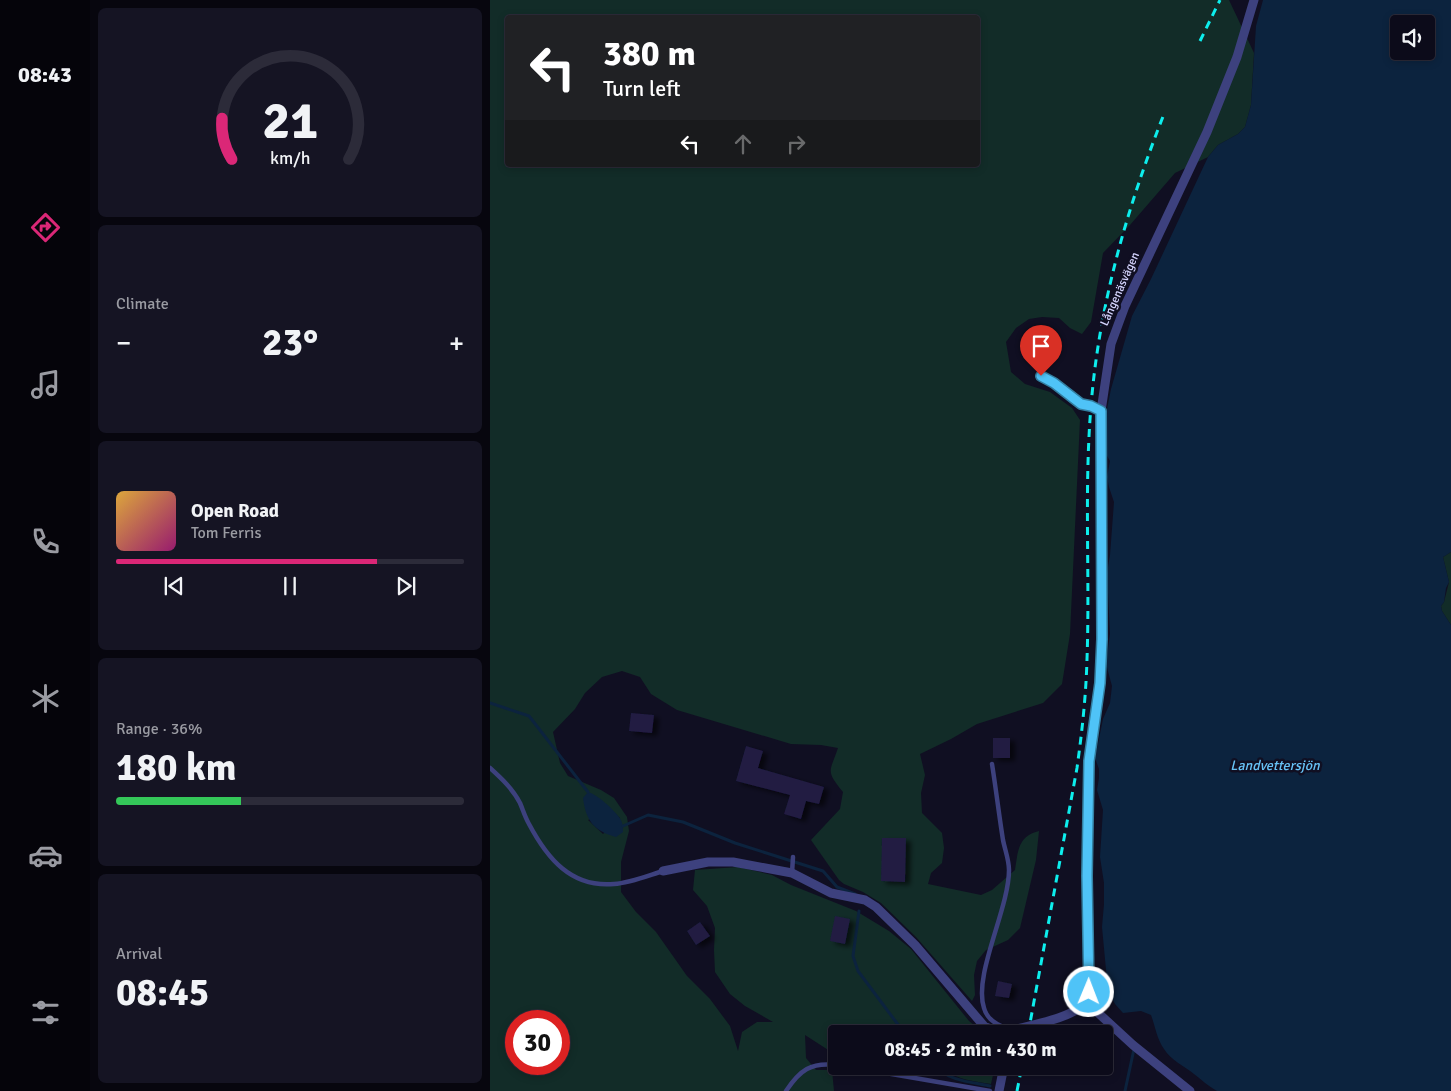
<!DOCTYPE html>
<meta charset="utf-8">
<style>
body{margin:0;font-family:Signika,sans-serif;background:#151423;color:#f1f3f6;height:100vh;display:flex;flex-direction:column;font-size:19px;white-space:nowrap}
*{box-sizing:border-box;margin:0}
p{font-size:16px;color:#9a9ba2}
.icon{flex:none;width:28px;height:28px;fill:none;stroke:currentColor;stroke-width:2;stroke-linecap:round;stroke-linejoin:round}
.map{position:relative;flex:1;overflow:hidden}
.side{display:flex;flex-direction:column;gap:8px;padding:8px;background:#07060e;width:400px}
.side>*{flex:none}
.guide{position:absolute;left:15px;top:15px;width:475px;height:152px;border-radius:5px;box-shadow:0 2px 8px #0003,0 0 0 1px #2c2b39;background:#202124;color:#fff;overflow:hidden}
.controls{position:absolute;left:900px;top:15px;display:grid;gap:10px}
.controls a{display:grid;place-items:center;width:45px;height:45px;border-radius:5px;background:#0c0b1a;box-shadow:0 2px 8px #0003,0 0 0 1px #2c2b39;font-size:25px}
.speed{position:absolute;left:15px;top:1010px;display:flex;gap:10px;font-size:25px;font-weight:700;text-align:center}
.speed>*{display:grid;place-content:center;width:65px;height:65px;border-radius:50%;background:#0c0b1a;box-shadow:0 2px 8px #0003,0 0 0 1px #2c2b39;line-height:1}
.speed .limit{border:8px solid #d22;background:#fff;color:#111}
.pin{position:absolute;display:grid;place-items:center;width:42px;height:42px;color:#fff;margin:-51px -21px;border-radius:50% 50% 50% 0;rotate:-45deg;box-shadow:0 0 5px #0007}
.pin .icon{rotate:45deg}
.me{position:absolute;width:55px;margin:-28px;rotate:1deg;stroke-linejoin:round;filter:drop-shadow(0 0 4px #0008)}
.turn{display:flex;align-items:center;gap:18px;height:105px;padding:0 15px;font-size:22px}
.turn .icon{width:65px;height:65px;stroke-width:2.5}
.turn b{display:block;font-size:35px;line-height:42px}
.lanes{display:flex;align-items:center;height:48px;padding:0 15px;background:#0003;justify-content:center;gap:25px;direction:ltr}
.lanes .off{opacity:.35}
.big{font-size:38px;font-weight:700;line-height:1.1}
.side .tile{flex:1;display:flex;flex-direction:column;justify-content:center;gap:8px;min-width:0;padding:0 18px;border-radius:8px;background:#151423}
.side .dial{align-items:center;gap:0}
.dial svg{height:130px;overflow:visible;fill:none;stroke:#2c2b39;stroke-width:7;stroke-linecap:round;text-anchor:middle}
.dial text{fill:#f1f3f6;stroke:none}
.song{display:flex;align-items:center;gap:15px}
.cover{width:60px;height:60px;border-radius:8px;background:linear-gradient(135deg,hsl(40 70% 55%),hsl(320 70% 35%))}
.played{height:5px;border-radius:2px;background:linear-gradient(90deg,#db2777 75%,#2c2b39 75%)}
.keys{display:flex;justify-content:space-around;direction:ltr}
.heat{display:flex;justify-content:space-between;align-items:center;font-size:28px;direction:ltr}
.charge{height:8px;border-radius:4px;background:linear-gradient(90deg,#34c759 36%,#2c2b39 0)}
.trip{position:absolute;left:338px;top:1025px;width:285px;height:50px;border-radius:5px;background:#0c0b1a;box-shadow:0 2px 8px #0003,0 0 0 1px #2c2b39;font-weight:700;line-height:50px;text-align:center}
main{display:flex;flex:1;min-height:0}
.menu{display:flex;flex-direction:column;width:90px;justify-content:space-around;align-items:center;background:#05040a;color:#9a9ba2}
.menu .icon{width:35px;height:35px}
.menu .current{color:#db2777}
.menu b{font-size:22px;color:#f1f3f6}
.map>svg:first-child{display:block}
.green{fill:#122c28;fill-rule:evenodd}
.water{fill:#0c233e;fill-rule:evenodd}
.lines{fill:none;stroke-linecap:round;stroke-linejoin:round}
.stream{stroke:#0c233e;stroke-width:3}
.building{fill:#201c42;filter:url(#shadow)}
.service{stroke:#3d417e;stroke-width:4.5}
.minor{stroke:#3d417e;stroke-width:9}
.rail{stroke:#0deeed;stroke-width:3;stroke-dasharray:8 6;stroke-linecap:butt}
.route-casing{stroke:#337fa1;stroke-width:12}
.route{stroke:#4fc3f7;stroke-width:9}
.labels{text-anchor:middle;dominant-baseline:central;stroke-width:5;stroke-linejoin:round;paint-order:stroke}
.street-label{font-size:12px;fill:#d3d3fc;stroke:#100f22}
.water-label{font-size:14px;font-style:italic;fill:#67c2f6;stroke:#100f22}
</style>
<main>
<nav class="menu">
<b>08:43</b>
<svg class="icon current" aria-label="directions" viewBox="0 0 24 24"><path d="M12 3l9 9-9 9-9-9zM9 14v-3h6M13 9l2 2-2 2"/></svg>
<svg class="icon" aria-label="music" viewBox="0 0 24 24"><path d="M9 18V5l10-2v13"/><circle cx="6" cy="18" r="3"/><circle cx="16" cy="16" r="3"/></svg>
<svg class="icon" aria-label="phone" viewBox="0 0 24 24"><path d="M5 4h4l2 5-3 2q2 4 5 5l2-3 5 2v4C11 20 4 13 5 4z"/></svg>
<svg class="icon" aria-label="climate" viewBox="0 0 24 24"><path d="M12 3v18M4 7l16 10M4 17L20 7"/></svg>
<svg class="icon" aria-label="car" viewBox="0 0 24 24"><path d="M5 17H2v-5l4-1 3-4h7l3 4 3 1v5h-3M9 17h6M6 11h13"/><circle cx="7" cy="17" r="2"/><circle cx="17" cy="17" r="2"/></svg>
<svg class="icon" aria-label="filters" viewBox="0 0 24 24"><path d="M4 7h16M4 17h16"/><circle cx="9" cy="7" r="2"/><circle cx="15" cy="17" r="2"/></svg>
</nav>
<section class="side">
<div class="tile dial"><svg viewBox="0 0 100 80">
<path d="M14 69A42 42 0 1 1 86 69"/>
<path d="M14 69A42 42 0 0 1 8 44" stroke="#db2777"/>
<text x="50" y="56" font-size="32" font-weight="700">21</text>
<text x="50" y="72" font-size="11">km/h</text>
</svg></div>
<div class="tile"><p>Climate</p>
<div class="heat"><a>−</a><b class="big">23°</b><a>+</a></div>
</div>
<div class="tile">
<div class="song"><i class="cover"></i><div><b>Open Road</b><p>Tom Ferris</p></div></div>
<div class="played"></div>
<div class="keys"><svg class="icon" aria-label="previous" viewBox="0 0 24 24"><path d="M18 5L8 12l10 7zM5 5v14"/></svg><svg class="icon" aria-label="pause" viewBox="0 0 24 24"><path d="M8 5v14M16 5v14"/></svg><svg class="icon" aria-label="next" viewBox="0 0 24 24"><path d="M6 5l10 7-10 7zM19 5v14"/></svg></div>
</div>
<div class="tile"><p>Range · 36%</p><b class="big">180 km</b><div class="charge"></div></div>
<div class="tile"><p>Arrival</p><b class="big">08:45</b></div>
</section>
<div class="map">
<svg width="961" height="1091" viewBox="0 0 961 1091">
<defs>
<filter id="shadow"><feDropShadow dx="5" dy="3" stdDeviation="2.5" flood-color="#0009"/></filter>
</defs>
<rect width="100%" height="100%" fill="#100f22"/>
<path class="green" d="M0,0h739l25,53 -3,52 -6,22 -7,7 -20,11 -10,12 -33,16 -45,52 -27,28 -12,69 -9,12 -12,-6 -11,-10 -17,-1 -13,2 -13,9 -10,14 5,30 14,12 25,8 22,16 8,12 -10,214 -8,50 -19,19 -66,21 -26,15 -31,15 5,21 -4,18 1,20 20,20 2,15 -2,15 -11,10 -3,11 53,11 11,-5 23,-20c3,-19 3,-34 24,-39l-3,29 -16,68 -12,12 -22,10 -9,11 -3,14 1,20 -3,6 -56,-64 -35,-34 -18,-11 -19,-8 -5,-4 -28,-40 29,-31 3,-17c-18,-22 -13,-20 -5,-44l-17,-3 -30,-1 -114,-34 -26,-16 -11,-17 -18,-6 -20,6 -17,16 -10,16 -22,23 7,31 8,13 33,14 13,8 13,19 2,14 -8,31v30l15,20 20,20 31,44 23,23 20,27 8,25 4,-19 15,-10h16l-28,-16 -15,-12 -15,-22 -1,-22 1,-22 -8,-22 -14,-16 2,-20 43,-3 34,8 19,10 65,26 33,20 22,18 58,72 16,13h-149v21l-31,-20 1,23 10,12h16l2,21h-344zM18,18h470v147h-470zM121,810l9,8 -17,16 -15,-14zM26,1021h43v43h-43z
M961,552v73l-9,-14 -1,-5 3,-4 5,-20 -6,-25z
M453,1066h52l-4,18c-16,-3 -38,-4 -48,-18z"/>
<path class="water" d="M773,0h188v552l-8,5 6,25 -3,6 -2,14 -3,4 1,5 9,14v466h-234c-9,-5 -15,-11 -23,-17 -10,-8 -23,-14 -30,-25 -7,-10 -9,-23 -13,-34l-10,-4 -18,2 -8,-9 -7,-13 -6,-64 2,-23v-21l-4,-26 3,-47 -6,-20 2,-12v-9l-4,-11 8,-39 7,-16 2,-17 -6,-22 4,-30 -3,-61 3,-18 4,-53 -5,-15 -2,-10 3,-16 -4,-7 1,-45 4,-20 21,-73 19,-37 57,-122 10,-12 20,-11 7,-7 6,-22 5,-79zM909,24h27v27h-27z
M98,792c10,3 25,17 31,25 4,5 4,10 4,15l-7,5c-22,-6 -30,-16 -33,-39z"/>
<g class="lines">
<path class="stream" d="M0,703l39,13 59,76
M133,826l25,-11 35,7 52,21 88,28 14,16 18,7
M369,911l-6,45 5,15 47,63
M446,1066c12,15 36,16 54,20
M635,1091l9,-42"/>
</g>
<path class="building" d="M536,342l16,4 -1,5 4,1 -3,10 -20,-6z
M141,713l23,2 -2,18 -23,-2z
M503,738h17v20h-17z
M256,746l17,5 -5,17 66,19 -5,17 -13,-3 -5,18 -17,-5 6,-19 -54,-14z
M392,838h24l-1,44 -24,-1z
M345,916l15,3 -5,25 -15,-3z
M210,922l10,14 -14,9 -9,-14z
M508,981l14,3 -3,14 -14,-2z"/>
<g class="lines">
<path class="service" d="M551,376l13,7 27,21 19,7
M502,764c4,25 7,51 11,76 2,10 6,20 6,30 0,39 -36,105 -25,138 3,12 15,18 25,21
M0,768c11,10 23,21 30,35 3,7 5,14 9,21 18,34 42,64 85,60 16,-1 33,-8 49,-13
M302,873l1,-16
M355,1066l145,25
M296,1091c14,-21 25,-29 50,-26"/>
<path class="minor" d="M173,871l45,-9h25l59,11 39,20 34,7 11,7 39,38 69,81 16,7 13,-3
M596,1004l10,7 37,34 57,46
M522,1034l1,-4c26,-7 51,-10 73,-26l3,-12v-26l-2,-90 2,-115 11,-78 2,-44 -1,-228 10,-67 14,-38 82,-174 30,-75 17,-57
M509,1091l5,-25"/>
<path class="rail" d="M710,41l20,-41
M538,1034l49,-266c5,-36 9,-72 10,-109 3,-84 -3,-169 4,-253 8,-101 36,-198 73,-292
M527,1091l5,-25"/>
</g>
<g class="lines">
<g class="route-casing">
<path id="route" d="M551,376l13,7 27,21 10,2 10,5 1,228 -2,44 -11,78 -2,115 2,116"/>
</g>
<use href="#route" class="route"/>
</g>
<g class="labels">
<g class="street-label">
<text transform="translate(630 289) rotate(-66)">Långenäsvägen</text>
</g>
<g class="water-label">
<text x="785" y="765">Landvettersjön</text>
</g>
</g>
</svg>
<div class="controls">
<a><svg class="icon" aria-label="sound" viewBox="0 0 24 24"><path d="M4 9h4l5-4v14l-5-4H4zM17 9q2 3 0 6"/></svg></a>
</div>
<div class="speed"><div class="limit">30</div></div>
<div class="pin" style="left:551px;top:376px;background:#d93025"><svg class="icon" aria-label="arrive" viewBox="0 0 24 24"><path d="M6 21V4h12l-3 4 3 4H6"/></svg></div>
<svg class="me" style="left:599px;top:992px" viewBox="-20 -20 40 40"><circle r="17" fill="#4fc3f7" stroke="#fff" stroke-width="3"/><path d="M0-11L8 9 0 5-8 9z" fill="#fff"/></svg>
<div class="trip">08:45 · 2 min · 430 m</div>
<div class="guide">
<div class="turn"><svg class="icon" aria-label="left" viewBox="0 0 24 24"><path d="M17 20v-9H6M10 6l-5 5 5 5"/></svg><div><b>380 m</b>Turn left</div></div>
<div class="lanes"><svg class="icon" aria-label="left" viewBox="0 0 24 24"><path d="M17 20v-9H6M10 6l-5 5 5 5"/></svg><svg class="icon off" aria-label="ahead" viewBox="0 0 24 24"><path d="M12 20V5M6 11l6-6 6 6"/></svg><svg class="icon off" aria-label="right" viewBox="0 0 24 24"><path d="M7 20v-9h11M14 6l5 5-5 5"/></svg></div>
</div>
</div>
</main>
